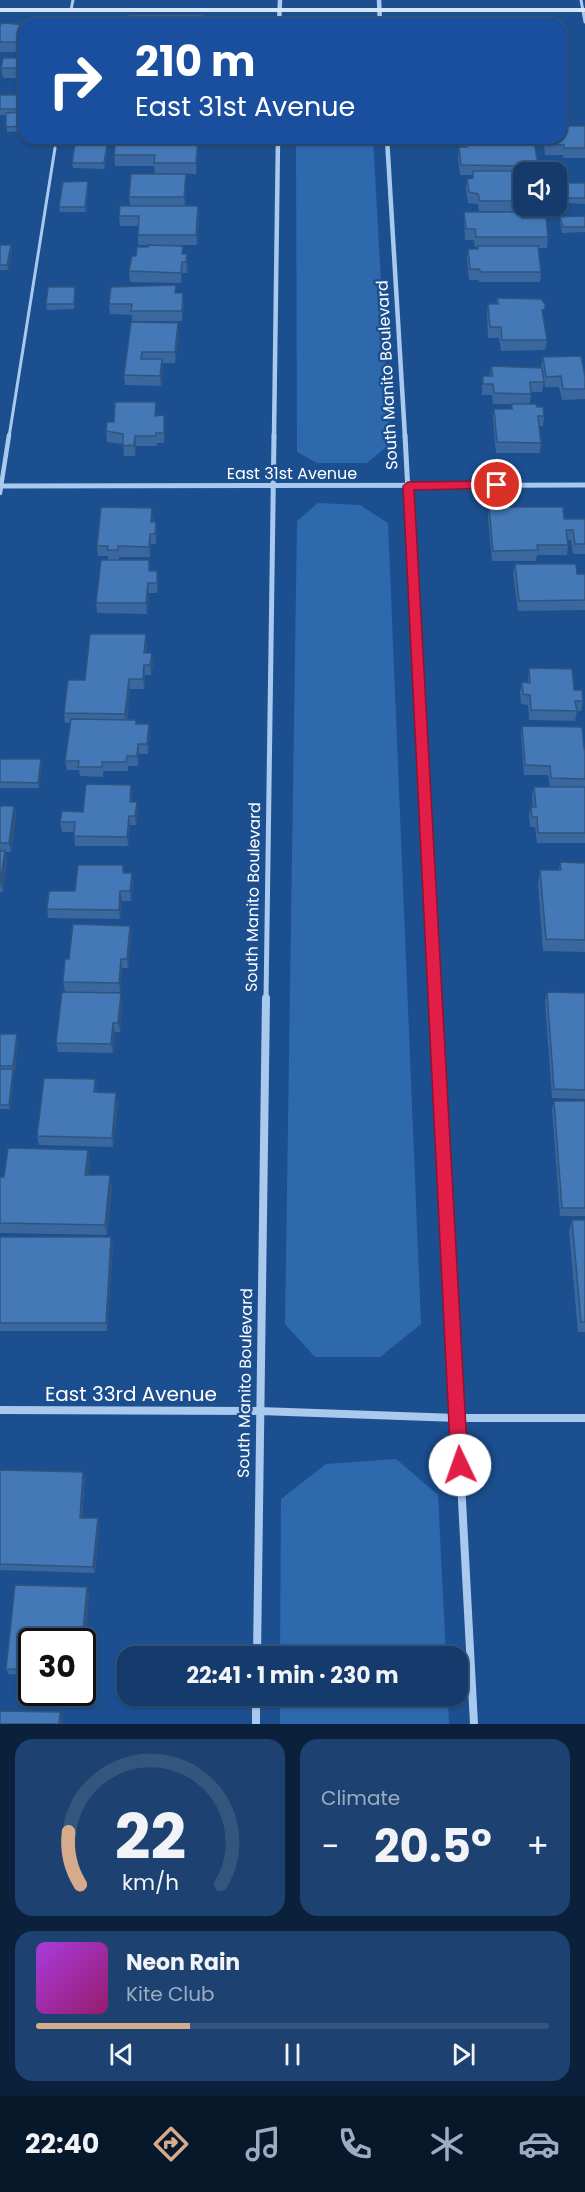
<!DOCTYPE html>
<meta charset="utf-8">
<style>
body{margin:0;font-family:Poppins,sans-serif;background:#1d4271;color:#f1f3f6;height:100vh;display:flex;flex-direction:column;font-size:22px;white-space:nowrap}
*{box-sizing:border-box;margin:0}
p{font-size:20px;color:#9dadc1}
.icon{flex:none;width:33px;height:33px;fill:none;stroke:currentColor;stroke-width:2;stroke-linecap:round;stroke-linejoin:round}
.map{position:relative;height:1724px;overflow:hidden}
.panel{display:flex;flex-direction:column;gap:15px;padding:15px;background:#0b203b;flex:1}
.panel>*{flex:none}
.banner{position:absolute;left:18px;top:18px;width:549px;height:126px;border-radius:18px;box-shadow:0 2px 4px #0004,0 0 0 2px #33557e;background:#1a4fa0;color:#fff;overflow:hidden}
.buttons{position:absolute;left:513px;top:162px;display:grid;gap:12px}
.buttons a{display:grid;place-items:center;width:54px;height:54px;border-radius:12px;background:#143b6b;box-shadow:0 2px 4px #0004,0 0 0 2px #33557e;font-size:30px}
.speed{position:absolute;left:18px;top:1628px;display:flex;gap:12px;font-size:30px;font-weight:700;text-align:center}
.speed>*{display:grid;place-content:center;width:78px;height:78px;border-radius:50%;background:#143b6b;box-shadow:0 2px 4px #0004,0 0 0 2px #33557e;line-height:1}
.speed .limit{border:3px solid #111;border-radius:9px;background:#fff;color:#111}
.pin{position:absolute;display:grid;place-items:center;width:51px;height:51px;color:#fff;margin:-26px;border:3px solid #fff;border-radius:50%;box-shadow:0 2px 6px #0007}
.me{position:absolute;width:66px;margin:-33px;rotate:357deg;stroke-linejoin:round;filter:drop-shadow(0 0 4px #0008)}
.turn{display:flex;align-items:center;gap:21px;height:126px;padding:0 18px;font-size:27px}
.turn .icon{width:78px;height:78px;stroke-width:2.5}
.turn b{display:block;font-size:42px;line-height:51px}
.big{font-size:45px;font-weight:700;line-height:1.1}
.panel .card{flex:1;display:flex;flex-direction:column;justify-content:center;gap:9px;min-width:0;padding:0 21px;border-radius:18px;background:#1d4271}
.panel .dial{align-items:center;gap:0}
.dial svg{height:156px;overflow:visible;fill:none;stroke:#33557e;stroke-width:7;stroke-linecap:round;text-anchor:middle}
.dial text{fill:#f1f3f6;stroke:none}
.song{display:flex;align-items:center;gap:18px}
.cover{width:72px;height:72px;border-radius:9px;background:linear-gradient(135deg,hsl(280 70% 55%),hsl(320 70% 35%))}
.played{height:6px;border-radius:3px;background:linear-gradient(90deg,#d6ab8b 30%,#33557e 30%)}
.keys{display:flex;justify-content:space-around;direction:ltr}
.heat{display:flex;justify-content:space-between;align-items:center;font-size:33px;direction:ltr}
.panel .tiles{flex:1;display:grid;gap:15px;grid-template-columns:1fr 1fr}
.card:last-child{grid-column:span 2}
.trip{position:absolute;left:117px;top:1646px;width:351px;height:60px;border-radius:18px;background:#143b6b;box-shadow:0 2px 4px #0004,0 0 0 2px #33557e;font-weight:700;line-height:60px;text-align:center}
.menu{display:flex;height:96px;justify-content:space-around;align-items:center;background:#08182b;color:#9dadc1}
.menu .icon{width:42px;height:42px}
.menu .current{color:#d6ab8b}
.menu b{font-size:27px;color:#f1f3f6}
.map>svg:first-child{display:block}
.green{fill:#2e69ad}
.lines{fill:none;stroke-linecap:round;stroke-linejoin:round}
.service-far1{stroke:#a9c9ee;stroke-width:3}
.service{stroke:#a9c9ee;stroke-width:4.5}
.minor-far2{stroke:#a9c9ee;stroke-width:4.5}
.minor-far1{stroke:#a9c9ee;stroke-width:5}
.minor{stroke:#a9c9ee;stroke-width:8}
.secondary{fill:#d6e6fa;fill-rule:evenodd}
.wall{fill:#3a679d}
.shaded-wall{fill:#305480}
.building{fill:#4478b7;stroke:#305480;stroke-width:1.5}
.route{fill:#e11d48;stroke:#92132f;stroke-width:1.5}
.labels{text-anchor:middle;dominant-baseline:central;stroke-width:5;stroke-linejoin:round;paint-order:stroke}
.street-label{font-size:16px;fill:#fff;stroke:#1b4f8f}
.near-street-label{font-size:20px;fill:#fff;stroke:#1b4f8f}
</style>
<div class="map">
<svg width="585" height="1724" viewBox="0 0 585 1724">
<rect width="100%" height="100%" fill="#1b4f8f"/>
<path class="green" d="M296,138h77l17,306 -23,19h-50l-20,-11z
M318,503l42,2 28,18 33,801 -41,33h-65l-30,-33 12,-803z
M396,1459l42,36 8,161h-166l1,-157 45,-35z
M280,1695h168l1,29h-169z"/>
<g class="lines">
<path class="service-far1" d="M581,0l4,22
M71,10l2,-10
M9,437l46,-289"/>
<path class="service" d="M0,493l9,-58"/>
<path class="minor-far2" d="M379,0l1,24
M279,24l1,-24
M387,138l18,299
M274,437l4,-299"/>
<path class="minor-far1" d="M405,435l30,564
M0,486l585,-1
M266,999l8,-564"/>
<path class="minor" d="M435,998l39,726
M0,1410l260,1 197,7h128
M257,1656l9,-658
M256,1695v29"/>
<path class="secondary" d="M0,8h585v4h-585z"/>
</g>
<path class="wall" d="M0,24l24,1v27h-24z
M24,52v31h-6l-1,-5h-14l-2,-10 20,-10z
M0,95l22,6 -2,11 4,-1v20l-17,1 -1,-17h-6z
M585,126v32h-22v-3h-18l-2,-17h18z
M143,138h60v2h-5v9l-2,25 -41,-1 -1,-7h-39l-1,-11z
M465,138h57l-1,2h-56z
M467,141l71,23 -1,8h-13v2h-4v2h-6l2,13h8v17h7l-1,5h-51l-1,-7 -10,-1 -2,-14 1,-10 5,-1v-3h-12l-2,-18 1,-10h7z
M107,145v5l-2,19 -32,-1 -1,-5z
M88,181v6l-2,25h-26l-1,-5z
M566,183h19v21l-18,-1 -2,-15z
M186,184l-1,22h13l1,10 -2,29h-59v-19h-18l-1,-10 11,-10 -1,-9z
M464,212l58,6 26,19 -1,11h-9l3,24 -1,10h-60l-2,-2h-9l-2,-21 1,-10h9l1,-2h-3l-1,-7h-9l-1,-18z
M585,216v16l-23,1 -2,-11v-5z
M0,245h11l1,6 -4,19h-8z
M184,254l4,10 -1,9h-5l-1,10 -51,-1 -1,-11z
M75,293l-1,16 -27,1 -1,-6z
M176,293l8,10 -2,18h-50v-6l-22,-1 -1,-10z
M497,298l46,21 4,21 -2,10 -44,1 -2,-13h-11l-1,-24 1,-10h8z
M131,322l48,12 -4,29h-13l1,7 -2,16 -36,-1 -1,-10z
M543,357l42,19v23l-23,1 -3,-13h-14l-1,-5 -2,10h-11l-1,12 7,3 7,9 -1,10h-4l2,17 -1,10h-44l-3,-34 1,-10h17l1,-5h-19l-1,-9h-10v-8l1,-11h7l1,-10 50,2z
M156,416l9,10 -1,17h-7v3h-21l-1,10h-11l-1,-12 -16,-2 -1,-11 8,-9z
M489,507l75,12h21v35h-12l-2,-14h-3v5l-1,10h-30l-1,6h-44l-4,-44z
M153,518l-1,4h4l1,10 -1,12h-5l-1,13h-31v3l31,11 8,10 -1,12h-8l-2,21 -50,-1 -1,-10 12,-43v-4h-10l-1,-10z
M515,564l62,10h8v36l-67,1 -5,-37z
M147,644l-1,9 7,10 -2,12h-6l-1,14h-14l-3,31h9l1,4 13,10 -2,20h-9l-1,12h-10v5h-25v6l-23,-1 -1,-6h-12l-2,-9 5,-38h-5l-1,-10 21,-33z
M529,668l45,22 9,11 -2,10h-4l-2,10 -46,-1 -1,-15 -7,-1 -1,-12 2,-10h6z
M522,726l63,23v94h-48l-2,-16h-5l-1,-11 2,-9h2l-1,-11 2,-9h16l-2,-12h-24l-3,-39z
M0,759h41l1,6 -3,23h-39z
M132,795v7l6,9 -2,14h-6l-2,21h-53l-1,-10v-4h-12l-2,-10 23,-10z
M0,806h14l2,10 -5,36h-6l2,8 -4,32h-3z
M560,862l25,1v89l-42,-1 -5,-68 2,-13h19z
M124,873l9,9 -2,19h-9l-2,18 -72,-1 -1,-9 28,-18z
M130,926l1,9 -3,33h-6l-2,24h-55l-2,-10 6,-23z
M547,992l38,1v106l-33,-1 -7,-97z
M122,1002l-2,30h-5l-2,21 -55,-1 -2,-9z
M0,1034l18,5 -3,32h-2l1,2 -4,36h-10z
M95,1079l2,8v5l21,10 -5,45 -74,-2 -2,-9z
M554,1101h31v115h-25l-8,-107z
M88,1150l2,11 -2,14 24,11 -5,49 -107,-2v-56h4z
M572,1220h13v112h-7l-9,-101z
M0,1237l113,8 -6,86h-107z
M0,1470l83,2 2,6 -3,40h16l1,6 -4,49 -95,-3z
M15,1585l72,2 2,6 -5,64h-2v-16h-50v34l-23,-1 -3,-5z"/>
<path class="shaded-wall" d="M21,95l1,6 -3,14 -1,-6z
M198,139v10l-2,25v-11z
M107,145v5l-2,19 -1,-6z
M186,174v10l-1,23 -1,-10z
M88,181v6l-2,25 -1,-5z
M198,206l1,10 -2,29 -1,-10z
M11,245l1,6 -4,19 -1,-5z
M187,254l1,10 -1,9 -1,-11z
M182,262v11l-1,10v-10z
M183,293l1,10 -2,18v-10z
M178,323l1,11 -4,29v-11z
M162,359l1,11 -2,16 -1,-10z
M164,415l1,11 -1,17z
M135,436l1,10 -1,10 -1,-11z
M156,522l1,10 -1,12 -1,-10z
M150,534l1,10 -1,13 -1,-10z
M157,571l1,10 -1,12z
M148,583l1,10 -2,21 -1,-11z
M146,634l1,10 -2,19 -1,-10z
M152,653l1,10 -2,12 -1,-10z
M144,665l1,10 -1,14 -1,-10z
M129,679l1,10 -4,35 -1,-10z
M149,724l1,10 -2,20 -1,-10z
M138,744l1,10 -1,12 -1,-10z
M41,759l1,6 -3,23 -1,-5z
M131,785l1,10 -1,16 -1,-9z
M137,802l1,9 -2,14 -1,-9z
M14,806l2,10 -5,36 -2,-9z
M129,816l1,9 -2,21 -1,-9z
M5,851l2,9 -4,32 -3,-9z
M132,873l1,9 -2,19 -1,-10z
M120,891l2,10 -2,18 -1,-9z
M130,926l1,9 -3,33 -1,-9z
M121,959l1,9 -2,24 -1,-9z
M121,993l1,9 -2,30 -2,-9z
M113,1023l2,9 -2,21 -2,-9z
M17,1034l1,5 -3,32 -2,-5z
M13,1069l1,4 -4,36 -1,-4z
M95,1079l2,8 -1,14 -2,-9z
M116,1093l2,9 -5,45 -1,-9z
M88,1150l2,11 -3,25 -2,-11z
M110,1175l2,11 -5,49 -2,-10z
M111,1237l2,8 -6,86 -1,-8z
M83,1472l2,6 -4,46 -1,-6z
M98,1518l1,6 -4,49 -2,-6z
M87,1587l2,6 -5,64 -2,-4v-10z
M60,1712l3,7v5h-4z"/>
<path class="building" d="M128,15h75l-1,9h-75z
M506,19l1,4 19,-1 1,2h-80l-1,-4z
M6,23l18,2v17h-24v-18z
M22,52h2v21h-8l1,-5h-16l2,-10h18z
M0,95h21l-3,14h-18z
M24,112v14l-18,1v-14z
M561,126h24v22h-21v-3l-18,-1 -1,-6h16z
M116,139h82l-2,24h-42l1,-8h-41z
M482,140l52,2 4,22h-18l1,2 -60,-1 -2,-18h8v-6z
M75,144l32,1 -3,18h-32z
M473,171h41l2,18h8v12h-44l-2,-7 -9,-2 -2,-13 6,-1z
M131,174h55l-2,23h-55z
M88,181l-3,26h-26l4,-25z
M566,183h19v15h-17z
M120,206h78l-2,29h-58l1,-19h-20z
M464,212h57l1,6h24l2,19h-72l-1,-8h-9z
M585,216v11h-22l-3,-10z
M0,245h11l-4,20h-7z
M148,245l35,1 -1,8h5l-1,8h-4l-1,11 -52,-2 3,-15h4l1,-9h11z
M478,246h60l3,26h-60l-2,-3h-9l-2,-20h10z
M176,285l-1,8h8l-1,18h-51l1,-7h-23l2,-17z
M48,287h27l-1,17h-28z
M497,298l44,1 4,5v5l-3,1 5,30h-45l-1,-13h-11l-2,-23h10z
M131,322l47,1 -3,29h-33l-1,7h21l-2,17 -36,-1z
M581,356l4,20v13h-22l-2,-13 -15,1 -3,-20z
M491,366l51,2 2,14h-14l1,12 -37,-1 -1,-9h-10v-8h10z
M115,402h41l-1,14 9,-1v18h-8v3h-21l-1,9 -11,1v-12l-17,-3 1,-9h7z
M512,404h24l1,3h6l1,9h-6l3,27 -44,-1 -3,-33h18z
M101,507l51,1 -1,14h5l-1,12h-5l-1,13 -31,-1v4h-11l1,-4h-11z
M489,507h74l1,12h21v25h-10l-2,-14h-7l2,15h-31l1,5 -45,1z
M101,560h48v11h8v12h-9l-2,20h-50z
M515,564h61l1,10h8v26l-66,1z
M90,634h56l-2,19h8l-2,12h-6l-1,14h-14l-4,35 -61,-1 4,-33h17z
M529,668l43,1 2,21h8l1,11h-8l2,10 -46,-1 -1,-15 -7,-1 -1,-12 8,1z
M71,719l65,1v4h13l-2,20h-9l-1,12h-10l-1,6h-24v5h-24l1,-6h-14z
M522,726l60,1 2,22h1v30l-34,-1 -1,-12 -25,-1z
M0,759h41l-3,24 -38,-1z
M86,784l45,1 -1,17h7l-2,14h-6l-2,21 -53,-1 1,-14h-15l2,-11 21,1z
M534,787h51v46h-47l-1,-16h-5l-1,-10h5z
M0,806h14l-5,37h-9z
M0,851h5l-5,32z
M560,862l25,1v77l-39,-1 -6,-69h21z
M78,865h45v8h9l-2,18h-10l-1,19 -72,-1 2,-18h26z
M73,924l57,2 -3,33h-6l-2,24 -56,-1 2,-23h4z
M62,992l59,1 -3,30h-5l-2,21 -55,-1z
M547,992l38,1v97l-31,-1z
M0,1034h17l-4,32h-13z
M0,1069h13l-4,36h-9z
M44,1078l51,1 -1,13 22,1 -4,45 -75,-2z
M554,1101h31v107h-23z
M8,1148l80,2 -3,25h25l-5,50 -105,-2v-46h4z
M572,1220h13v102h-4z
M0,1237h111l-5,86h-106z
M0,1470l83,2 -3,46h18l-5,49 -93,-3z
M15,1585l72,2 -5,56v-2h-50v29l-26,-1z
M0,1711l60,1 -1,12h-59z"/>
<path class="route" d="M497,481l4,2v5l-87,2 54,975 -2,6 -6,3 -6,-3 -3,-6 -48,-979 5,-4z"/>
<g class="labels">
<g class="street-label">
<text transform="translate(387 375) rotate(-93)">South Manito Boulevard</text>
<text x="292" y="473">East 31st Avenue</text>
<text transform="translate(253 897) rotate(-89)">South Manito Boulevard</text>
<text transform="translate(245 1383) rotate(-89)">South Manito Boulevard</text>
</g>
<g class="near-street-label">
<text x="131" y="1394">East 33rd Avenue</text>
</g>
</g>
</svg>
<div class="buttons">
<a><svg class="icon" aria-label="sound" viewBox="0 0 24 24"><path d="M4 9h4l5-4v14l-5-4H4zM17 9q2 3 0 6"/></svg></a>
</div>
<div class="speed"><div class="limit">30</div></div>
<div class="pin" style="left:497px;top:485px;background:#d93025"><svg class="icon" aria-label="arrive" viewBox="0 0 24 24"><path d="M6 21V4h12l-3 4 3 4H6"/></svg></div>
<svg class="me" style="left:460px;top:1465px" viewBox="-20 -20 40 40"><circle r="19" fill="#fff"/><path d="M0-13L10 11 0 6-10 11z" fill="#e11d48"/></svg>
<div class="trip">22:41 · 1 min · 230 m</div>
<div class="banner">
<div class="turn"><svg class="icon" aria-label="right" viewBox="0 0 24 24"><path d="M7 20v-9h11M14 6l5 5-5 5"/></svg><div><b>210 m</b>East 31st Avenue</div></div>
</div>
</div>
<section class="panel">
<div class="tiles">
<div class="card dial"><svg viewBox="0 0 100 80">
<path d="M14 69A42 42 0 1 1 86 69"/>
<path d="M14 69A42 42 0 0 1 8 42" stroke="#d6ab8b"/>
<text x="50" y="56" font-size="32" font-weight="700">22</text>
<text x="50" y="72" font-size="11">km/h</text>
</svg></div>
<div class="card"><p>Climate</p>
<div class="heat"><a>−</a><b class="big">20.5°</b><a>+</a></div>
</div>
<div class="card">
<div class="song"><i class="cover"></i><div><b>Neon Rain</b><p>Kite Club</p></div></div>
<div class="played"></div>
<div class="keys"><svg class="icon" aria-label="previous" viewBox="0 0 24 24"><path d="M18 5L8 12l10 7zM5 5v14"/></svg><svg class="icon" aria-label="pause" viewBox="0 0 24 24"><path d="M8 5v14M16 5v14"/></svg><svg class="icon" aria-label="next" viewBox="0 0 24 24"><path d="M6 5l10 7-10 7zM19 5v14"/></svg></div>
</div>
</div>
</section>
<nav class="menu">
<b>22:40</b>
<svg class="icon current" aria-label="directions" viewBox="0 0 24 24"><path d="M12 3l9 9-9 9-9-9zM9 14v-3h6M13 9l2 2-2 2"/></svg>
<svg class="icon" aria-label="music" viewBox="0 0 24 24"><path d="M9 18V5l10-2v13"/><circle cx="6" cy="18" r="3"/><circle cx="16" cy="16" r="3"/></svg>
<svg class="icon" aria-label="phone" viewBox="0 0 24 24"><path d="M5 4h4l2 5-3 2q2 4 5 5l2-3 5 2v4C11 20 4 13 5 4z"/></svg>
<svg class="icon" aria-label="climate" viewBox="0 0 24 24"><path d="M12 3v18M4 7l16 10M4 17L20 7"/></svg>
<svg class="icon" aria-label="car" viewBox="0 0 24 24"><path d="M5 17H2v-5l4-1 3-4h7l3 4 3 1v5h-3M9 17h6M6 11h13"/><circle cx="7" cy="17" r="2"/><circle cx="17" cy="17" r="2"/></svg>
</nav>
